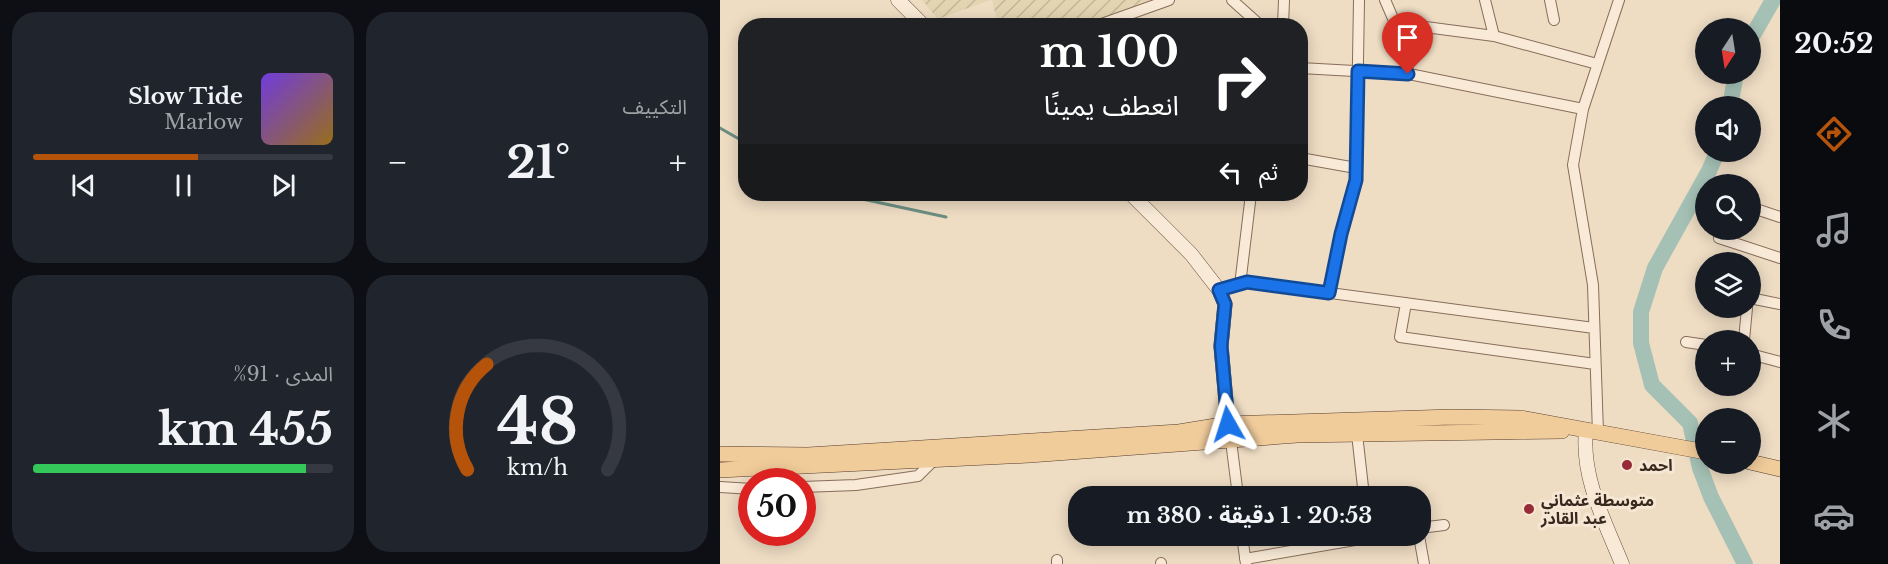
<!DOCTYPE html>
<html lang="ar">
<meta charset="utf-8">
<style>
body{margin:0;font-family:"Libre Baskerville","Noto Sans Arabic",serif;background:#20242c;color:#f1f3f6;direction:rtl;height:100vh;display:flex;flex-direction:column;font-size:22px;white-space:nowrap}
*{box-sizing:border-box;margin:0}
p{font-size:20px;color:#9ea1a6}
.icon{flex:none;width:33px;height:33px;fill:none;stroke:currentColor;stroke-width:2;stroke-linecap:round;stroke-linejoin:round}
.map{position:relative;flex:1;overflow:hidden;direction:ltr}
.side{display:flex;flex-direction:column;gap:12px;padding:12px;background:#0d0f14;width:720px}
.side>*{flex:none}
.hud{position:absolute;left:18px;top:18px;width:570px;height:183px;border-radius:24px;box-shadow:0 3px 15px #0003;direction:rtl;background:#202124;color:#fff;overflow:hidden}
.needle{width:39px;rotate:192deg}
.fabs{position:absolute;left:975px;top:18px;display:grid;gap:12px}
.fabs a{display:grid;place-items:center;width:66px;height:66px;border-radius:50%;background:#171b24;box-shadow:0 3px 15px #0003;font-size:30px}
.speed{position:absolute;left:18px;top:468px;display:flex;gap:12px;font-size:30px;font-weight:700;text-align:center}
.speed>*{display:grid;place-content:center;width:78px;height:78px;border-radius:50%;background:#171b24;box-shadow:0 3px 15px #0003;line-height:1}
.speed .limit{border:9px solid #d22;background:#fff;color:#111}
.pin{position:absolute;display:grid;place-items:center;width:51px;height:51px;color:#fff;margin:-62px -26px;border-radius:50% 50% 50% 0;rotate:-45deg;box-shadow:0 0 6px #0007}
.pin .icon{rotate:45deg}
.me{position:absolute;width:66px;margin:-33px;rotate:354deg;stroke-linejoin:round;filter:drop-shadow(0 0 4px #0008)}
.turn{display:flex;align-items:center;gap:21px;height:126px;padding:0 30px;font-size:27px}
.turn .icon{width:78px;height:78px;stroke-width:2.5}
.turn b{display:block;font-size:42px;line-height:51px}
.then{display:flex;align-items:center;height:57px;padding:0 30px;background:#0003;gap:12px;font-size:22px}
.big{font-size:45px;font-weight:700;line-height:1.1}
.side .card{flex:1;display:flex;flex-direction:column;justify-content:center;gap:9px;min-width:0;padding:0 21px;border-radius:24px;background:#20242c}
.side .dial{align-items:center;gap:0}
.dial svg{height:156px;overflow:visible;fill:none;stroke:#363941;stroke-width:7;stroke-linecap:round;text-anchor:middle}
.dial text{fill:#f1f3f6;stroke:none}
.song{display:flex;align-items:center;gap:18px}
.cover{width:72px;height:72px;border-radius:9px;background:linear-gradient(135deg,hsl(260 70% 55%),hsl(40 70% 35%))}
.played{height:6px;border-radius:3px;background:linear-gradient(90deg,#b45309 55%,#363941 55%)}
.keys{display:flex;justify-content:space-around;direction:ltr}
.heat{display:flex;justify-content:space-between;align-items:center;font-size:33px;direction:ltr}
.charge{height:9px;border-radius:4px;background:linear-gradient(90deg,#34c759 91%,#363941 0)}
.side .tiles{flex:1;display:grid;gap:12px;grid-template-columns:repeat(2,1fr)}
.trip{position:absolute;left:348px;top:486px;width:363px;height:60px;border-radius:24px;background:#171b24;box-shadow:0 3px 15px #0003;font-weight:700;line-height:60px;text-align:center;direction:rtl}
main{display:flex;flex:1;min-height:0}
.menu{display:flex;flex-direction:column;width:108px;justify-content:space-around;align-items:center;background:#090b0e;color:#9ea1a6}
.menu .icon{width:42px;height:42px}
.menu .on{color:#b45309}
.menu b{font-size:27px;color:#f1f3f6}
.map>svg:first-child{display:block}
.farmland{fill:url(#farmland-furrows)}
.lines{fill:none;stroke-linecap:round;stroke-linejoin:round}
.stream{stroke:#6c8f82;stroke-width:3}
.river{stroke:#a5c1b5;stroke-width:16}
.street-casing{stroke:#886d5a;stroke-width:12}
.secondary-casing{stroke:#6a4e3d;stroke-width:15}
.primary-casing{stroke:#563c2e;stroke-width:16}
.street{stroke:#f9ead7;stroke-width:10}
.secondary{stroke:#f9ead7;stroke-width:14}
.primary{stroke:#f1cc9b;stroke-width:15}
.route-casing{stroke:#114b97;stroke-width:15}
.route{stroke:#1a73e8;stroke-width:10}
.poi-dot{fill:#972b38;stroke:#f5e7d3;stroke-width:2}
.labels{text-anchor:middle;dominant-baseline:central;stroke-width:6;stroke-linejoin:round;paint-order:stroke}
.poi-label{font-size:16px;font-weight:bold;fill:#38281e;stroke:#f5e7d3;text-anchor:start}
</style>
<main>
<nav class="menu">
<b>20:52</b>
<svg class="icon on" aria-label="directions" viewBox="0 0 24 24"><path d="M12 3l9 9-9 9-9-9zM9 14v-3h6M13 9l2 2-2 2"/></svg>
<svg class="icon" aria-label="music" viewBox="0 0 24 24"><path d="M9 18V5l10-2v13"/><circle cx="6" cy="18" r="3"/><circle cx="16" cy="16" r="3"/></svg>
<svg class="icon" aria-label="phone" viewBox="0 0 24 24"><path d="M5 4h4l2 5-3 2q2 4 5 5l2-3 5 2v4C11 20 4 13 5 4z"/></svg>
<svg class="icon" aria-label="climate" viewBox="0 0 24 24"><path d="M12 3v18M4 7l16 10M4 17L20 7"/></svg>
<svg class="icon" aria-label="car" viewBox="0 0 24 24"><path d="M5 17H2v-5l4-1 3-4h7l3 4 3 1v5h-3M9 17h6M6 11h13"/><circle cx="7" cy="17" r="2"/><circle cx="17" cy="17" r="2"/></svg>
</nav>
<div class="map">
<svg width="1060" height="564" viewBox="0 0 1060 564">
<defs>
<pattern id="farmland-furrows" width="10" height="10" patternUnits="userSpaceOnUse" patternTransform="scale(1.5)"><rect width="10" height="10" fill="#e3d5b1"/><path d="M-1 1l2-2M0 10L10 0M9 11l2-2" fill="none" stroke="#c4b798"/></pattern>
</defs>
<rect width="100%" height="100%" fill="#eedcc3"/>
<path class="farmland" d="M202,0h68l-52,19z
M272,0h160l-66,26 -88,-1z"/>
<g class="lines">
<path class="stream" d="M0,128l26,15
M119,194l107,23"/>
<path class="river" d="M1030,40l23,-40
M1010,106l6,-32
M997,152l-8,19 -54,97 -14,44v31l11,42 38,38 10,45 11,29 34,67"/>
<g class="street-casing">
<path id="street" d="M512,0l29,26
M665,0l10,23 14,51
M765,0l9,36 103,28
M830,0l4,20
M675,23l99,13
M376,26l73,-26
M563,26l1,-26
M580,68l109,6 174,35
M580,158l56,10
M1030,207l30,10
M1001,230l-2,8 61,20
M520,285l11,-91
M499,290l28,-8 347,46
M609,293l12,-59 15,-54 3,-180
M1030,298l30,6
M686,303l-6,34 195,27
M1024,340l3,-32
M966,342l20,3
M1030,354l30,8
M510,433l8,63
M878,433l-5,-148 -20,-120 10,-56 36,-109
M637,434l7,62
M0,487l32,2
M82,487l54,-2 62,-9 16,-16
M700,528l24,-3
M522,536l4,28
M699,536l5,28
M525,559l133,-23
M337,560v4
M441,563v1"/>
</g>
<g class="secondary-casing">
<path id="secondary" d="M178,0l26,26
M411,194l60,60 28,36 6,14 -4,42 7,78
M866,431c-5,46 19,91 36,133"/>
</g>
<g class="primary-casing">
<path id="primary" d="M0,454l88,1 371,-23 49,-8 224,-7 69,1 185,34
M1030,462l30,7
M0,470l309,-15 268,-20 265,-4"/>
</g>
<use href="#street" class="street"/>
<use href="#secondary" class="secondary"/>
<use href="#primary" class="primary"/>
</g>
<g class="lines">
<g class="route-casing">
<path id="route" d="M508,424l-7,-78 4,-42 -6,-14 28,-8 82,11 12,-59 15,-54 2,-109 50,3"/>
</g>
<use href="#route" class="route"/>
</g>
<g class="poi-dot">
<circle cx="907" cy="465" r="6"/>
<circle cx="809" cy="509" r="6"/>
</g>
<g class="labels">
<g class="poi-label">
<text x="919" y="465">احمد</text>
<text x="821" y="500">متوسطة عثماني<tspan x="821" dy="18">عبد القادر</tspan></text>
</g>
</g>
</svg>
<div class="fabs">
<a><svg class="needle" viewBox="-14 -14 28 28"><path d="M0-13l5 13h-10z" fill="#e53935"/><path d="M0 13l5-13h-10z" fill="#9ea1a6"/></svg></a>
<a><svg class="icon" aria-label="sound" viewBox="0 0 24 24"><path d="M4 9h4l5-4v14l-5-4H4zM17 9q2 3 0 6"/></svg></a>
<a><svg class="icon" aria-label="search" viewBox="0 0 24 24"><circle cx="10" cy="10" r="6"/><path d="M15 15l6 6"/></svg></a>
<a><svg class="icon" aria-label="layers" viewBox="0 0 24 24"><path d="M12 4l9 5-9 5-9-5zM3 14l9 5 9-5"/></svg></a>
<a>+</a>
<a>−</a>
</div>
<div class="speed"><div class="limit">50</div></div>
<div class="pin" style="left:688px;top:74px;background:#d93025"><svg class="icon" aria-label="arrive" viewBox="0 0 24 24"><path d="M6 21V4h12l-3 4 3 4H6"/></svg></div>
<svg class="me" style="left:508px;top:424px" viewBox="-20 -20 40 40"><path d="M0-17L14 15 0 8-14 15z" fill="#1a73e8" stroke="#fff" stroke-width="4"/></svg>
<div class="trip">20:53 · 1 دقيقة · 380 m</div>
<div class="hud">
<div class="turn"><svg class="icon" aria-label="right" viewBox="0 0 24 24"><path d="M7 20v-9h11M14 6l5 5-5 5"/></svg><div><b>100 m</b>انعطف يمينًا</div></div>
<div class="then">ثم<svg class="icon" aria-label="left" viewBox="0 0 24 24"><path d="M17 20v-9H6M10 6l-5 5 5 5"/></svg></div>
</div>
</div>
<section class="side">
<div class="tiles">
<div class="card"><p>التكييف</p>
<div class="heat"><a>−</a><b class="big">21°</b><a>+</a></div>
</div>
<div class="card">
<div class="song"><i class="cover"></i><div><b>Slow Tide</b><p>Marlow</p></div></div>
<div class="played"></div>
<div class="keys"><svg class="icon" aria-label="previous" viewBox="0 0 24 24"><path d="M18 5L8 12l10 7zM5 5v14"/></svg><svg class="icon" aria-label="pause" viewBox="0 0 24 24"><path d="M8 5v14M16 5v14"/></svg><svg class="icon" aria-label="next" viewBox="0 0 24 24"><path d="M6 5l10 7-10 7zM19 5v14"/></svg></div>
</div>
<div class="card dial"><svg viewBox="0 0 100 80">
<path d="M14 69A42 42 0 1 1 86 69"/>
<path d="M14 69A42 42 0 0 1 24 15" stroke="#b45309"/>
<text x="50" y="56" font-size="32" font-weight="700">48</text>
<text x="50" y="72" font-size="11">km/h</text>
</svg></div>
<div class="card"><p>المدى · 91%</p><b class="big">455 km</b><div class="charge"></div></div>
</div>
</section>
</main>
